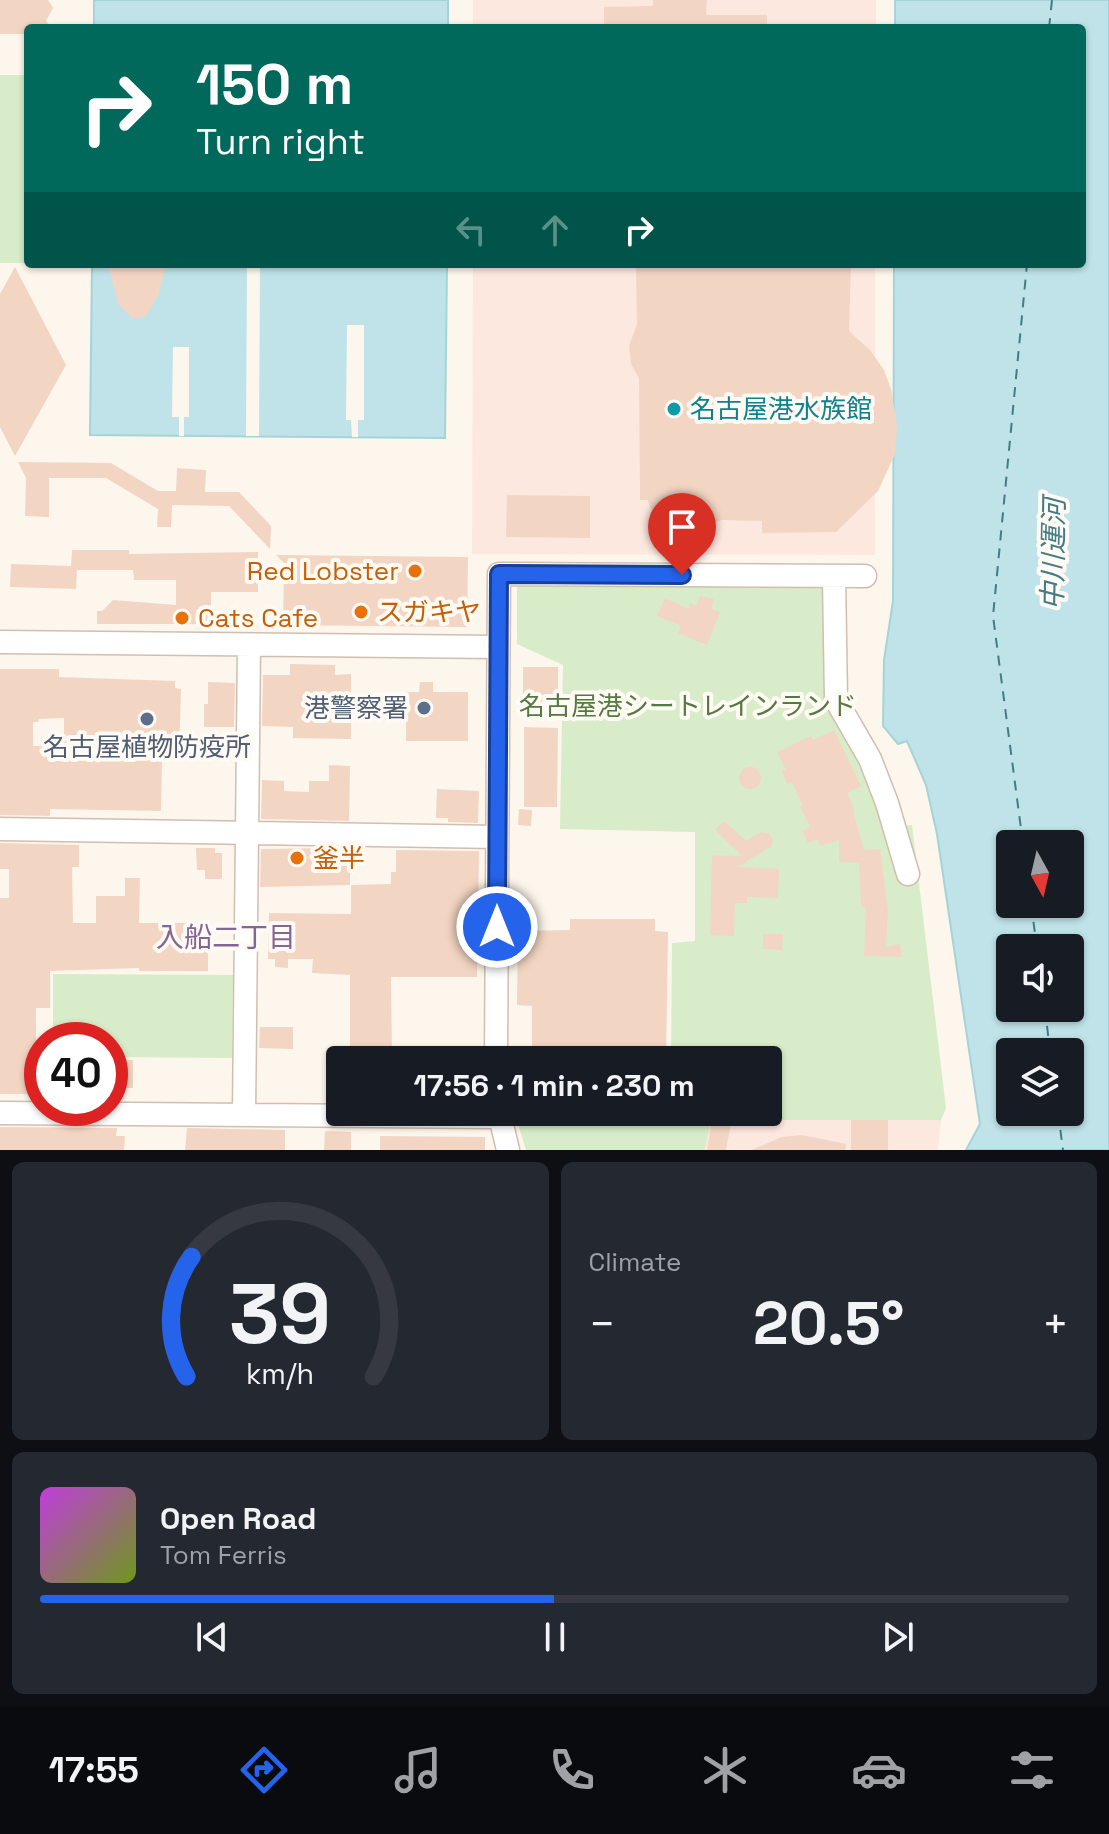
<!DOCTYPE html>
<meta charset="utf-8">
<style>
body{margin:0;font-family:"Space Grotesk","Noto Sans JP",sans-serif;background:#242831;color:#f1f3f6;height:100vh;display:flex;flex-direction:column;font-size:30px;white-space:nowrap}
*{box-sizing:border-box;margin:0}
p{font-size:26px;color:#9ea1a6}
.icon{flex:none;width:44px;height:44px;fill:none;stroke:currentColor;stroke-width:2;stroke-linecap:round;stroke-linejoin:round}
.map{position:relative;height:1150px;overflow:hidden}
.drawer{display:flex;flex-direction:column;gap:12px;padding:12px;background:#0d0f14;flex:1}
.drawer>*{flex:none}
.banner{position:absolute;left:24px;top:24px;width:1062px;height:244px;border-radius:8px;box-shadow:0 2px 6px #0004;background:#00695c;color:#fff;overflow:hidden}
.needle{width:52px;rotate:172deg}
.tools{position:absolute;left:996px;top:830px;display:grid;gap:16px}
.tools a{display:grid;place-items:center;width:88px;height:88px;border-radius:8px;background:#171b24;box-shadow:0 2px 6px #0004;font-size:40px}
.speed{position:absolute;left:24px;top:1022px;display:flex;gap:16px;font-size:40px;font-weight:700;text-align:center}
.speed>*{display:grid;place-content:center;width:104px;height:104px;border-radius:50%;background:#171b24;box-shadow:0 2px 6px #0004;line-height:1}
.speed .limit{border:12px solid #d22;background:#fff;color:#111}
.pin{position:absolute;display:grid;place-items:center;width:68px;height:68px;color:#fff;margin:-82px -34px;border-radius:50% 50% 50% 0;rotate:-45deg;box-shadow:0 0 8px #0007}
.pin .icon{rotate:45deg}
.me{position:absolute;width:88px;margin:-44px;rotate:0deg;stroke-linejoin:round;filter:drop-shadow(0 0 6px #0008)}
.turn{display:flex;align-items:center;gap:28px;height:168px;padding:0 40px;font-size:36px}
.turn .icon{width:104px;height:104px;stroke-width:2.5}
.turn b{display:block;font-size:56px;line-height:68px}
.lanes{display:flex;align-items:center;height:76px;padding:0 40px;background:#0003;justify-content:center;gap:40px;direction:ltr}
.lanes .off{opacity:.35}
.big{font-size:60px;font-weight:700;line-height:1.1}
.drawer .card{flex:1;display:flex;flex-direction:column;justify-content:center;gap:12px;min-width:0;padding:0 28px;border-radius:12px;background:#242831}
.drawer .dial{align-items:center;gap:0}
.dial svg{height:208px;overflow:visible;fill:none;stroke:#363941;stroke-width:7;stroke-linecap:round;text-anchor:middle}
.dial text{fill:#f1f3f6;stroke:none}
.song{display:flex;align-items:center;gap:24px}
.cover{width:96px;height:96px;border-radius:12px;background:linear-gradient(135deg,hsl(290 70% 55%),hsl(80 70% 35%))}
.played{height:8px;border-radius:4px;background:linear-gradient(90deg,#2563eb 50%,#363941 50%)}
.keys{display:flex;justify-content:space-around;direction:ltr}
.heat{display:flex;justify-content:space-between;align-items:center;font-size:44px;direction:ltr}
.drawer .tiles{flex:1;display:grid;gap:12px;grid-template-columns:1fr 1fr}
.card:last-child{grid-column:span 2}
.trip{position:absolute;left:326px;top:1046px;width:456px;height:80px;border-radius:8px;background:#171b24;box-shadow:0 2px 6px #0004;font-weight:700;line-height:80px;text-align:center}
.dock{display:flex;height:128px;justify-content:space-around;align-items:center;background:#090b0e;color:#9ea1a6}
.dock .icon{width:56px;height:56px}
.dock .selected{color:#2563eb}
.dock b{font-size:36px;color:#f1f3f6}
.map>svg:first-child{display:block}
.commercial{fill:#fde8e0}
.green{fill:#d8ecc9}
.water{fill:#bfe3e8;stroke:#a5d3da;stroke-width:2;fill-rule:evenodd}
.pier{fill:#fdf6ec}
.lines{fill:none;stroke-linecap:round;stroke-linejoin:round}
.ferry{stroke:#437c86;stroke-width:2;stroke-dasharray:10 8;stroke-linecap:butt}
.building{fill:#f3d5c3;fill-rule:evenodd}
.minor-casing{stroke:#d1beb0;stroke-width:25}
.minor{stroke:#fff;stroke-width:22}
.route-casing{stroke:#184099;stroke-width:20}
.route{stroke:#2563eb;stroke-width:14}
.culture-dot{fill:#0f9aa8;stroke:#fffaf3;stroke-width:3}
.food-dot{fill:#e8710a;stroke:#fffaf3;stroke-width:3}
.service-dot{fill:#5c6f8a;stroke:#fffaf3;stroke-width:3}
.labels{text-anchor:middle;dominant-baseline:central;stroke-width:8;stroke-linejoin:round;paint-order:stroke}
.culture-label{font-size:26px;fill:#0d838f;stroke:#fffaf3;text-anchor:start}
.food-label{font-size:26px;fill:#c56008;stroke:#fffaf3;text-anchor:start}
.park-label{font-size:26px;fill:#537a41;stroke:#fffaf3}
.service-label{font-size:26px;fill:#4e5e75;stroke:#fffaf3;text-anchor:end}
.water-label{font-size:28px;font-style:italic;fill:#437c86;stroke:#fffaf3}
.neighbourhood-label{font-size:28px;fill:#846695;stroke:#fffaf3}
</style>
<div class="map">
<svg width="1109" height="1150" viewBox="0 0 1109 1150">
<rect width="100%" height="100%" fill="#fdf6ec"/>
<path class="commercial" d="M473,0h403v28h-403z
M473,264h402v291l-403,-1z
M710,1120h231l-3,30h-233z"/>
<path class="green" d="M0,75h28v188h-28z
M517,580l308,1 2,116 69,129 16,-1 34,283 -5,12h-230l-6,30h-179l-9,-29h153v-9h98v-52h-97l1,-117 23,-2v-109l-135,-3 3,-164 -46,-21z
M53,974l180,1 -1,83 -122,-1v-17h-57z"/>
<path class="water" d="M94,0h354v28h-354z
M895,0h214v1150h-143l14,-26 -43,-290 -11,-49 -19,-44 -9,3 -15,-18 1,-66 9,-59 1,-337h188v-236h-187zM1010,844h60v60h-60zM1010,948h60v60h-60zM1010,1052h60v60h-60z
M92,264h355l-2,174 -355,-3z"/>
<path class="pier" d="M247,264h13l-1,172h-13z
M347,325h17v95h-6v17h-6l-1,-17h-5z
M173,347h16v70h-5v19h-5v-19h-7z"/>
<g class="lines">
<path class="ferry" d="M1049,28l3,-28
M1023,844l-30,-228 34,-352
M1031,904l6,44
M1045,1008l5,44
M1058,1112l5,38"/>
</g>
<path class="building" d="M0,0h48l5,8 -7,13 5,7h-23v6h-28z
M653,0h54l-1,15h61v13h-163v-21l49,-1z
M108,264h58l-8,32 -12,20 -13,3 -15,-15z
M645,264h206l-2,67 21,19 14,20 7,19 6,37 -2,28 -17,37 -42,41 -74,1v-12l-40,-1 -10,4 -12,-4 -25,3 -16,-6 -9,-10 -2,-7h-8l-1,-122 -8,-14 -2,-18 8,-22 -1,-57z
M15,267l51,98 -51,91 -15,-29v-133z
M18,462l93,1 47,28h18l1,-23 29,2 -1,22h34l32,34 -1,23 -41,-43 -57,-1 -1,22h-14l1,-18 -52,-31h-57v39l-24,-1 1,-38z
M507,495l83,1v42l-84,-1z
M72,550h57v4l129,-2v40h-47v32h-114v-13h5l11,-11 63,5v-25h-42l-1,-10h-56l-1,19 -66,-2 1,-23 60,2z
M276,555l192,2 -1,70 -184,-2 1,-62z
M700,596l14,3 -3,10 9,3 -13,33 -29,-12 3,-7 -24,-10 8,-18 23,11 2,-6 7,3z
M290,664l45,1v10l16,-1v65l-58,-1v-11l-31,-1 1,-51h27z
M523,667h35v36h-35z
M0,669h59v8l116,4v7l6,1 -2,72 -17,-1 -1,51 -111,-2v7l-50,-1zM64,718v28h-31v-24h5l1,-3z
M208,682l27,1 -1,44h-30v-23h4z
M420,682h13v10h35v49h-62v-49h13z
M524,727l34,1 -1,79h-33z
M834,730l27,56 -14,7 8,17 -2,1 11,39 16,-1 8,63 -2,35 14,-3 2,13 -38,-1 2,-48 -5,-1 -2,-44 -20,-1v-22l-19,6 -2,-7 -10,4 -6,-12 8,-4 -10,-20 3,-1 -11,-24 -5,2 -6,-14h5l-9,-18 34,-16 2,4z
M329,765l21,1 -1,55 -88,-2 1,-39 22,1v10l25,1v-11h20z
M739 778a11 11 0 1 1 22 0a11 11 0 1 1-22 0Z
M437,789l42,2 -1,32 -30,-1v-4h-12z
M519,809l13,1 -1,16 -13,-1z
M724,821l22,20 16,-9 8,2 3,6 -2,7 -34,20 42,2 -1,29 -31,-1v6h-12l-1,33 -24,-1 2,-80 30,1 -27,-26z
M0,843l79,2v22h-7l1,56h23v-27h29v-18h15l-1,45h69v48h-69v-3l-89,3v37h-14v33h6v53h-42v-196h9v-29h-9z
M196,848h19v5h7v26h-17v-9h-8z
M340,848v10h10v27l-90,2 1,-38z
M396,850l83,1 -2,126h-86l1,83h-42v-85l-38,-2 1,-14h-25v9l-13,-1v-8h-7l1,-46 82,1v-29l40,-1v-12h5z
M570,919h85v12l13,1 -2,128h-134v-54l-15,-1 1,-74 52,-1z
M763,934h20l-1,16 -19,-1z
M260,1027h33v22l-34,-1z
M110,1060h23v28h-16v-7h-7z
M712,1120l19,3 -5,27h-19z
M851,1120h37v30h-37z
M0,1127l117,1 -1,8h9l-1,14h-124z
M187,1128l98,2v20h-100z
M325,1131l26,1v18h-27z
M802,1135l44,9 -1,6h-94l31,-13z
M380,1136l105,1v13h-105z"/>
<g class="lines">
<g class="minor-casing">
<path id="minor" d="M834,576l2,124 34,59 17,44 21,71
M0,642l498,5
M0,829l497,8
M496,1060l3,-486 366,2
M499,1112l9,38
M0,1113l499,4
M244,1115l5,-470"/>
</g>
<use href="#minor" class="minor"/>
</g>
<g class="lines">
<g class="route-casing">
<path id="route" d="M497,927l2,-353 183,1"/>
</g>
<use href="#route" class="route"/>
</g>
<circle class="culture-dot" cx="674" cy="409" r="8"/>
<g class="food-dot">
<circle cx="415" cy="571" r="8"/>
<circle cx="361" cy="612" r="8"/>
<circle cx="182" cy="618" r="8"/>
<circle cx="297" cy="858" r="8"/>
</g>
<g class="service-dot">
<circle cx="424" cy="708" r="8"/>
<circle cx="147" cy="719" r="8"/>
</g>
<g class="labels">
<g class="culture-label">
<text x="690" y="409">名古屋港水族館</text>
</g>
<g class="food-label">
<text x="399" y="571" text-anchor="end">Red Lobster</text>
<text x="377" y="612">スガキヤ</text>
<text x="198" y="618">Cats Cafe</text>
<text x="313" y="858">釜半</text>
</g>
<g class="park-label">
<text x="688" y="706">名古屋港シートレインランド</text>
</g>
<g class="service-label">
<text x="408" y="708">港警察署</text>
<text x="147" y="747" text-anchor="middle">名古屋植物防疫所</text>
</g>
<g class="water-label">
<text transform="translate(1053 554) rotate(-89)">中川運河</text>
</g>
<g class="neighbourhood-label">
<text x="226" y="937">入船二丁目</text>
</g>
</g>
</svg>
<div class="tools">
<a><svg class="needle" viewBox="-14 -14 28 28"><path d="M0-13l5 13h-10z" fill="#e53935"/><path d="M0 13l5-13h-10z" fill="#9ea1a6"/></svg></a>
<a><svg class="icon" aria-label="sound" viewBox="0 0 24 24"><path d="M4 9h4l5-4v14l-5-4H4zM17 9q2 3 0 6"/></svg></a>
<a><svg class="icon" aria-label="layers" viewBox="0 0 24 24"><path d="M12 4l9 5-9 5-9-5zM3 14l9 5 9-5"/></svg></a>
</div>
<div class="speed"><div class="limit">40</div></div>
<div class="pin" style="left:682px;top:575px;background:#d93025"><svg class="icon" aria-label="arrive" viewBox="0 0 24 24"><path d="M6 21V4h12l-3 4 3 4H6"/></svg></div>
<svg class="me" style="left:497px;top:927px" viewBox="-20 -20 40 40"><circle r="17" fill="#2563eb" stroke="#fff" stroke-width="3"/><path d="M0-11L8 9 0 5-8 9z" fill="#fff"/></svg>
<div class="trip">17:56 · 1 min · 230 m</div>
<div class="banner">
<div class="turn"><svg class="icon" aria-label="right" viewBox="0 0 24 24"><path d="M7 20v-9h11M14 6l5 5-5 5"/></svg><div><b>150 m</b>Turn right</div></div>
<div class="lanes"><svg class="icon off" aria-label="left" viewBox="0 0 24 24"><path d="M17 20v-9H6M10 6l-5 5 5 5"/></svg><svg class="icon off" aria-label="ahead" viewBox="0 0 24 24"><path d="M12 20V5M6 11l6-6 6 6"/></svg><svg class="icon" aria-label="right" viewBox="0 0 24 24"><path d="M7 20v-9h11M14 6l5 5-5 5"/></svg></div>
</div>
</div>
<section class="drawer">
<div class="tiles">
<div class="card dial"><svg viewBox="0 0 100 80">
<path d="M14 69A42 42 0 1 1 86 69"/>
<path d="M14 69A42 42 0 0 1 16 23" stroke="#2563eb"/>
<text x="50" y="56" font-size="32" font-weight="700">39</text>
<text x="50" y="72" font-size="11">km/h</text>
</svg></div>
<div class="card"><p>Climate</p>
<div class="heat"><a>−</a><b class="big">20.5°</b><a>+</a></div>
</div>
<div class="card">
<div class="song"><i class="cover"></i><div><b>Open Road</b><p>Tom Ferris</p></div></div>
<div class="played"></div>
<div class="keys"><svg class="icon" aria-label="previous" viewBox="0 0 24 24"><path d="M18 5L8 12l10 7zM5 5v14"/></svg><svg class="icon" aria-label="pause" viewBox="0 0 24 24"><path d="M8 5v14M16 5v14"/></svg><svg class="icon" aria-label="next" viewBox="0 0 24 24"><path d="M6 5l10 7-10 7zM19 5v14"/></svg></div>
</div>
</div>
</section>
<nav class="dock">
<b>17:55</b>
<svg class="icon selected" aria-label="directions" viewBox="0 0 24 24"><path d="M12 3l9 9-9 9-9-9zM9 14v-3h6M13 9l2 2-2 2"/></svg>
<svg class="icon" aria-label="music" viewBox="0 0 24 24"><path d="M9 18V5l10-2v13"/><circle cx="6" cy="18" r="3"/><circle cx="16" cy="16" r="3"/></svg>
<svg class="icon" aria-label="phone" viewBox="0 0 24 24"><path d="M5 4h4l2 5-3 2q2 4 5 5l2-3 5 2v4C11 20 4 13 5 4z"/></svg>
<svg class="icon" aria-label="climate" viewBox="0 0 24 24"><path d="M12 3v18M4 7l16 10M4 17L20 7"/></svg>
<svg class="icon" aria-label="car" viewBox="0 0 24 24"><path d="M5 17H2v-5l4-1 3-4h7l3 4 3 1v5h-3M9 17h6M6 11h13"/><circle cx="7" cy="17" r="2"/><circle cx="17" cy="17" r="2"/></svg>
<svg class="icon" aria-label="filters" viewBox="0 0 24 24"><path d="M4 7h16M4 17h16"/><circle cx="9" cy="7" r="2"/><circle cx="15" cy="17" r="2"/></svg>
</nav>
